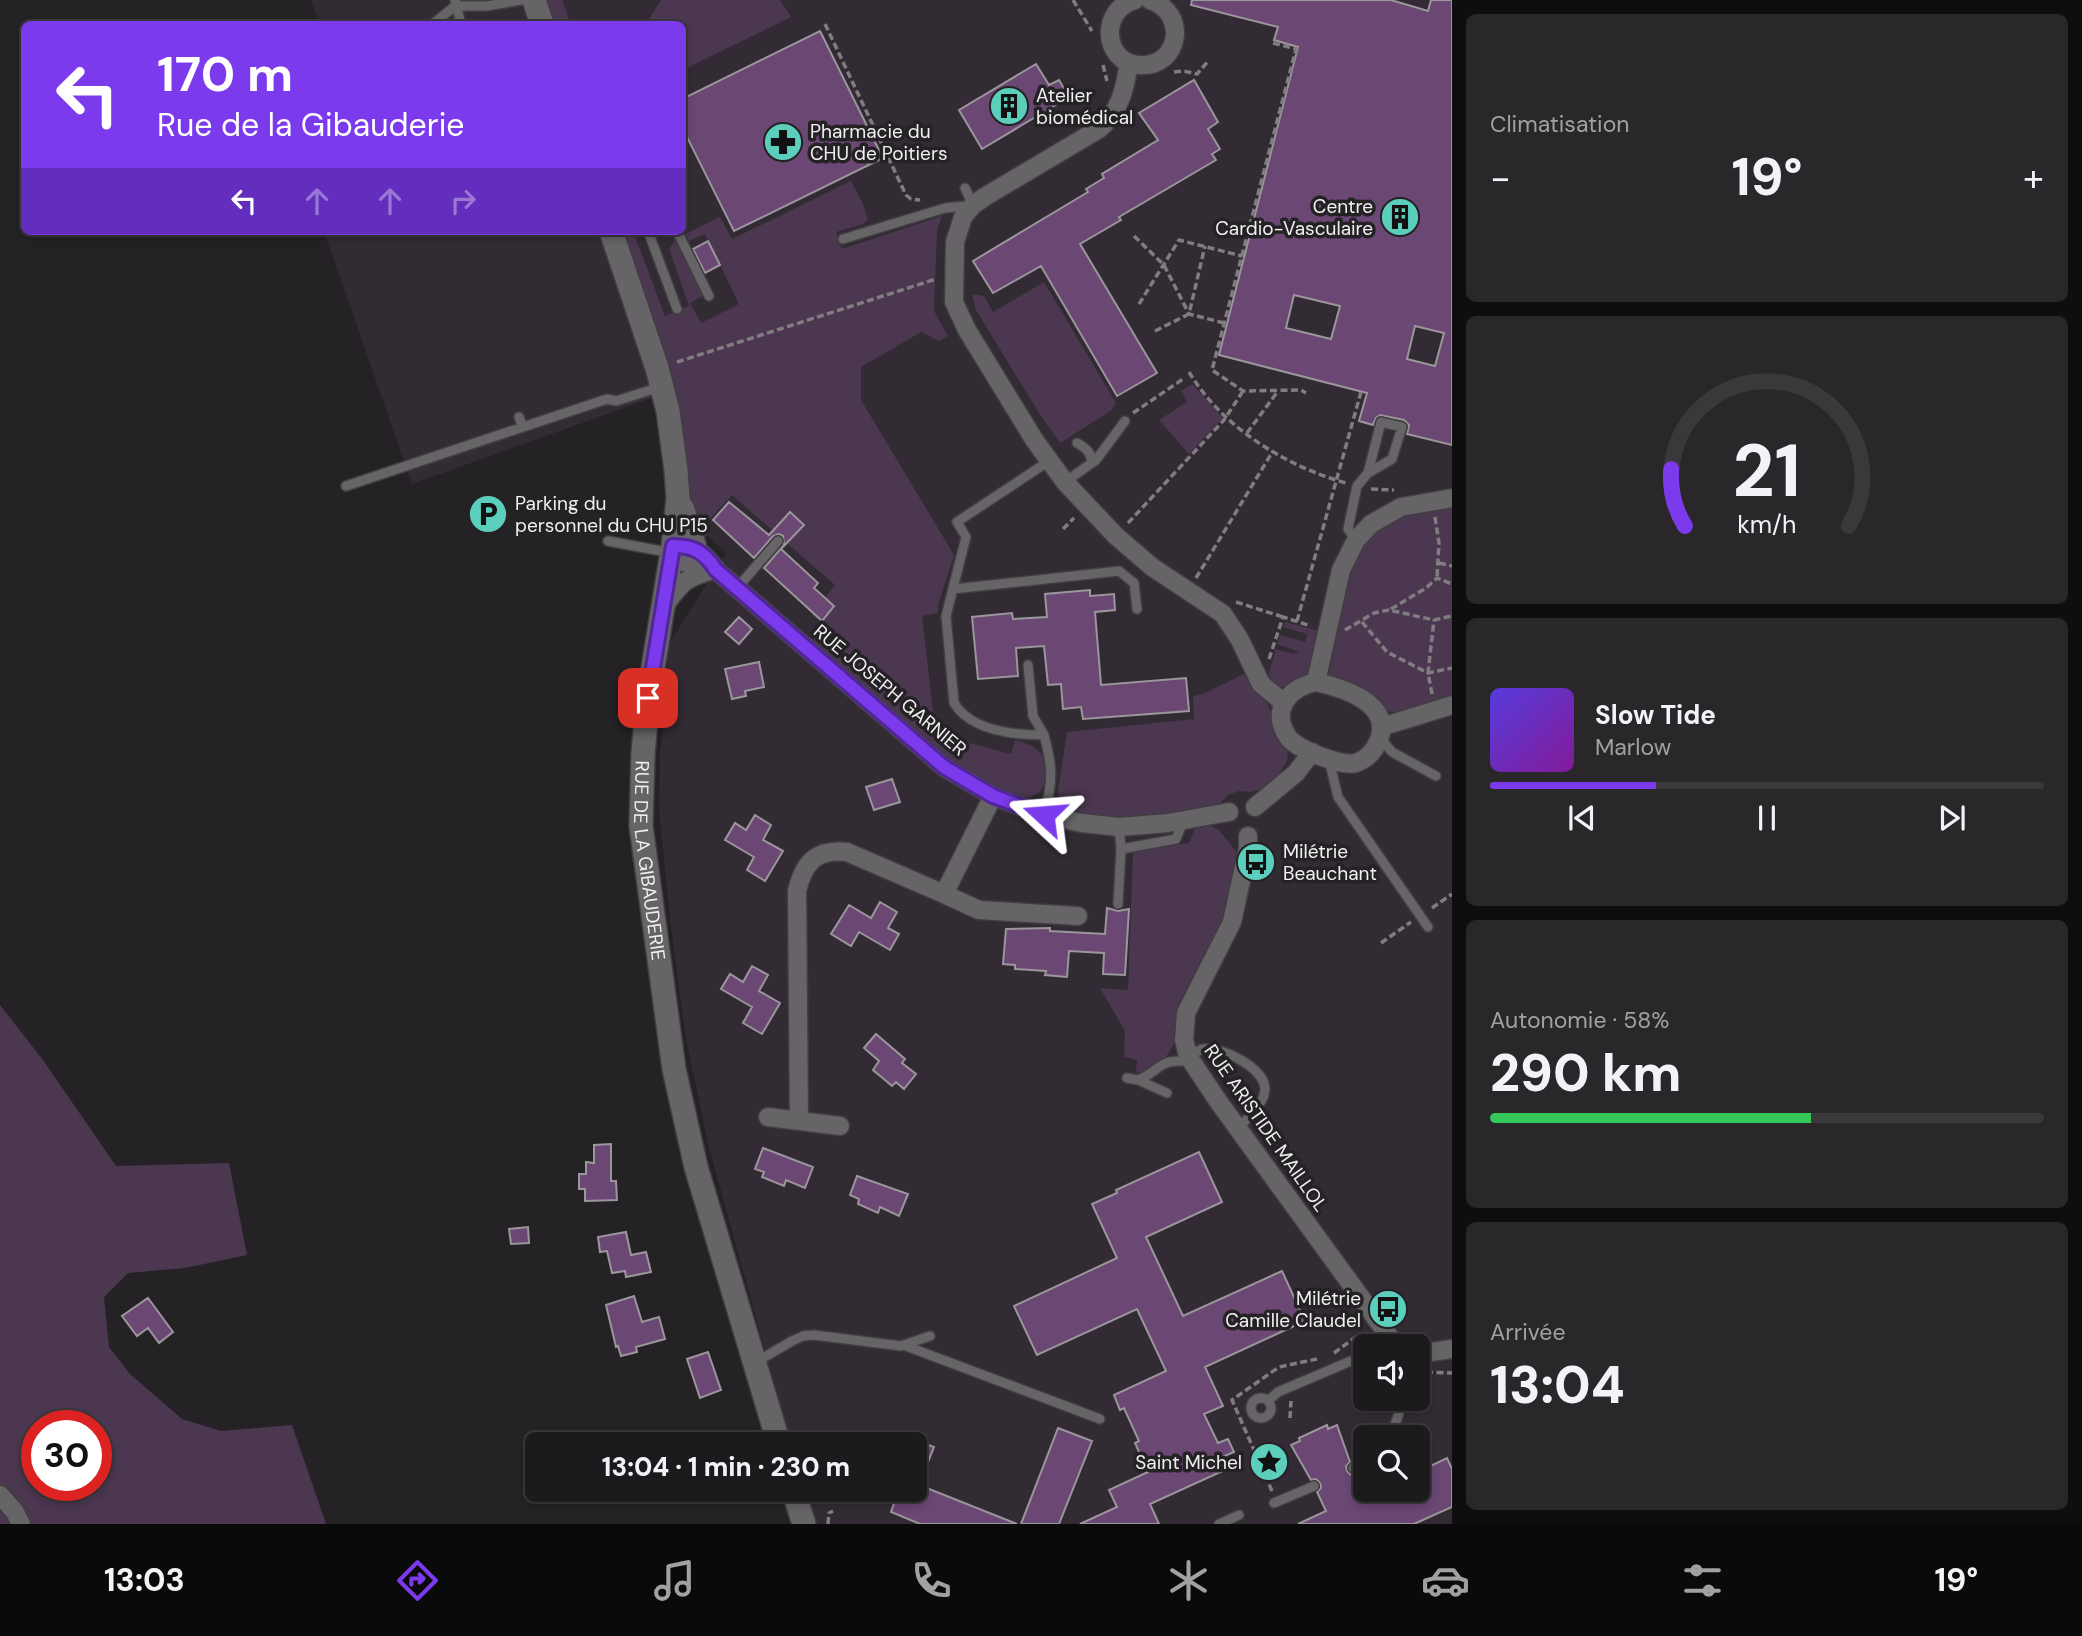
<!DOCTYPE html>
<html lang="fr">
<meta charset="utf-8">
<style>
body{margin:0;font-family:"DM Sans",sans-serif;background:#292729;color:#f1f3f6;height:100vh;display:flex;flex-direction:column;font-size:26px;white-space:nowrap}
*{box-sizing:border-box;margin:0}
p{font-size:23px;color:#a0a1a3}
.icon{flex:none;width:38px;height:38px;fill:none;stroke:currentColor;stroke-width:2;stroke-linecap:round;stroke-linejoin:round}
.map{position:relative;flex:1;overflow:hidden}
.side{display:flex;flex-direction:column;gap:14px;padding:14px;background:#0f0e0f;width:630px}
.side>*{flex:none}
.top-card{position:absolute;left:21px;top:21px;width:665px;height:214px;border-radius:10px;box-shadow:0 4px 10px #0003,0 0 0 2px #3a383b;background:#7c3aed;color:#fff;overflow:hidden}
.buttons{position:absolute;left:1353px;top:1334px;display:grid;gap:14px}
.buttons a{display:grid;place-items:center;width:77px;height:77px;border-radius:10px;background:#1c1a1c;box-shadow:0 4px 10px #0003,0 0 0 2px #3a383b;font-size:35px}
.speed{position:absolute;left:21px;top:1410px;display:flex;gap:14px;font-size:35px;font-weight:700;text-align:center}
.speed>*{display:grid;place-content:center;width:91px;height:91px;border-radius:50%;background:#1c1a1c;box-shadow:0 4px 10px #0003,0 0 0 2px #3a383b;line-height:1}
.speed .limit{border:10px solid #d22;background:#fff;color:#111}
.pin{position:absolute;display:grid;place-items:center;width:60px;height:60px;color:#fff;margin:-30px;border-radius:14px;box-shadow:0 4px 10px #0006}
.me{position:absolute;width:77px;margin:-38px;rotate:289deg;stroke-linejoin:round;filter:drop-shadow(0 0 5px #0008)}
.turn{display:flex;align-items:center;gap:24px;height:147px;padding:0 21px;font-size:32px}
.turn .icon{width:91px;height:91px;stroke-width:2.5}
.turn b{display:block;font-size:49px;line-height:60px}
.lanes{display:flex;align-items:center;height:66px;padding:0 21px;background:#0003;justify-content:center;gap:35px;direction:ltr}
.lanes .off{opacity:.35}
.big{font-size:52px;font-weight:800;line-height:1.1}
.side .widget{flex:1;display:flex;flex-direction:column;justify-content:center;gap:10px;min-width:0;padding:0 24px;border-radius:10px;background:#292729}
.side .dial{align-items:center;gap:0}
.dial svg{height:182px;overflow:visible;fill:none;stroke:#3a383b;stroke-width:7;stroke-linecap:round;text-anchor:middle}
.dial text{fill:#f1f3f6;stroke:none}
.song{display:flex;align-items:center;gap:21px}
.cover{width:84px;height:84px;border-radius:10px;background:linear-gradient(135deg,hsl(250 70% 55%),hsl(290 70% 35%))}
.played{height:7px;border-radius:4px;background:linear-gradient(90deg,#7c3aed 30%,#3a383b 30%)}
.keys{display:flex;justify-content:space-around;direction:ltr}
.heat{display:flex;justify-content:space-between;align-items:center;font-size:38px;direction:ltr}
.charge{height:10px;border-radius:5px;background:linear-gradient(90deg,#34c759 58%,#3a383b 0)}
.trip{position:absolute;left:525px;top:1432px;width:402px;height:70px;border-radius:10px;background:#1c1a1c;box-shadow:0 4px 10px #0003,0 0 0 2px #3a383b;font-weight:800;line-height:70px;text-align:center}
.dock{display:flex;height:112px;justify-content:space-around;align-items:center;background:#0b0a0b;color:#a0a1a3}
.dock .icon{width:49px;height:49px}
.dock .on{color:#7c3aed}
.dock b{font-size:32px;color:#f1f3f6}
main{display:flex;flex:1;min-height:0}
.map>svg:first-child{display:block}
.built{fill:#322b33;fill-rule:evenodd}
.green{fill:#4b3750;fill-rule:evenodd}
.building{fill:#6b4773;stroke:#9a969b;stroke-width:2;fill-rule:evenodd}
.lines{fill:none;stroke-linecap:round;stroke-linejoin:round}
.service-casing{stroke:#403e41;stroke-width:12}
.minor-casing{stroke:#403e41;stroke-width:21}
.tertiary-casing{stroke:#403e41;stroke-width:26}
.path{stroke:#807d81;stroke-width:3.5;stroke-dasharray:7 3.5;stroke-linecap:butt}
.service{stroke:#676468;stroke-width:9}
.minor{stroke:#676468;stroke-width:18}
.tertiary{stroke:#676468;stroke-width:23}
.route-casing{stroke:#51269a;stroke-width:18}
.route{stroke:#7c3aed;stroke-width:12}
.labels{text-anchor:middle;dominant-baseline:central;stroke-width:7;stroke-linejoin:round;paint-order:stroke}
.poi-label{font-size:19px;fill:#f1eff1;stroke:#252226;text-anchor:start}
.street-label{font-size:19px;fill:#f1eff1;stroke:#252226}
</style>
<main>
<div class="map">
<svg width="1452" height="1524" viewBox="0 0 1452 1524">
<rect width="100%" height="100%" fill="#252226"/>
<path class="built" d="M311,0h1141v1524h-638l-10,-35h111v-45h-124l-83,-300 -23,-111 -15,-114 -11,-111 1,-52 9,-112 57,-91 -22,-20 -24,-145 -268,96 -88,-253h358v-207h-363zM1365,1346h53v52h-53zM1365,1437h53v52h-53z"/>
<path class="green" d="M547,0h15l9,24h-16z
M661,0h119l11,17 -108,53 -1,-46h-36z
M851,181l12,23 5,16 -5,4 -27,8 6,17 100,-33 -5,14 -3,81 14,25 -9,5 -18,-9 -60,35v33l93,155 -16,50v8l-16,3 11,96 29,29 49,13 4,-14c29,7 41,24 25,52 -4,2 -10,6 -15,6 -22,-1 -65,-31 -83,-44l-129,-113 13,-15 -14,-12 23,-29 -103,-90 -28,30 3,11 -7,3 -10,-26 -70,-282h13l32,85 24,-10 -18,-52 -1,-6 5,-9 28,57 -13,7 11,20 38,-19 -34,-70 -16,7 -4,-7 35,-17 12,22z
M1044,282l72,121 -4,7 -52,33 -21,-30 -63,-103 -4,-16 12,2 9,16z
M1192,384l31,34 -34,36 -30,-34 28,-18 -6,-11z
M1452,507v190l-54,15h-8l-58,-34 -3,-5 23,-108 14,-23 17,-17 20,-10z
M1285,622l34,9c-5,27 -4,55 -39,56l-12,-11 8,-27 16,5 7,-2 -22,-8 3,-9 25,7 2,-8 -24,-7z
M1244,674l23,29 21,49 -1,9 -8,13 -18,15 -10,3 -12,-1 -11,4 -9,9 -73,13 -39,1 -33,-4 -10,-6 -6,-17 9,-59 127,-13 -1,-23 10,-2z
M1208,824l11,6 19,24 -15,67 -40,75 -7,20 -2,28 -8,13 -22,16 -8,-1 1,-12 -13,-3 1,-26 -25,-43 28,2 5,-138 56,-9 7,-17z
M0,1005l43,55 73,106 113,-3 18,92 -62,13 -57,5 -24,24 5,50 21,27 52,45 39,12 71,-6 34,99h-326zM37,1426h59v60h-59z"/>
<path class="building" d="M1192,0h199l37,11 3,-11h21v445l-45,-11 2,-9 -5,-5 -24,-5 -4,3 -3,7 -14,-4 8,-28 -148,-38 79,-308 -24,-7 4,-13 -87,-22zM1294,295l46,11 -9,33 -45,-11zM1415,326l29,7 -9,33 -28,-7z
M820,31l63,127 -149,73 -52,-104v-28z
M1036,64l13,21 10,-5 10,17 -87,52 -23,-39z
M1194,80l24,42 -10,7 12,20 -8,5 4,6 -97,57 2,3 -41,24 77,129 -40,23 -76,-130 -48,27 -20,-32 115,-69 -2,-3 18,-11 -2,-4 56,-34 -19,-27z
M708,241l12,24 -15,8 -12,-24z
M729,502l40,33 21,-23 14,13 -23,24 37,34 -4,5 20,18 -12,15 -58,-53 20,-23 -1,-9 -4,-2 -6,2 -19,22 -41,-38z
M1090,590v6l24,-2 1,16 -20,2 6,73 85,-7 3,33 -106,8 -2,-12 -18,2 -2,-25 -13,1 -4,-39 -28,2 2,28 -40,3 -6,-62 40,-4 1,6 34,-2 -2,-23z
M739,617l13,12 -13,15 -14,-12z
M759,662l5,25 -19,4 1,5 -14,3 -7,-30z
M892,779l8,23 -26,8 -8,-23z
M755,815l16,10 -8,15 20,11 -18,30 -18,-11 7,-13 -29,-17 10,-17 11,7z
M880,902l17,10 -9,16 11,6 -9,16 -31,-18 -8,14 -20,-12 18,-29 22,13z
M1107,908l11,3 11,-2 -4,66 -22,-1 1,-21 -35,-2 -2,26 -22,-2 1,-4 -31,-2v-4l-12,-1 3,-35 44,-1v3l55,3z
M752,966l16,9 -9,16 21,12 -18,31 -19,-11 9,-16 -31,-18 9,-15 13,8z
M876,1034l29,25 -3,4 14,11 -12,15 -8,-7 -4,4 -19,-16 6,-9 -15,-13z
M611,1144v37h5l1,19 -32,1v-12h-6v-15h7v-12l8,1v-18z
M763,1148l50,19 -8,21 -19,-8 -2,6 -22,-9 2,-5 -9,-3z
M1199,1152l23,50 -76,35 37,79 99,-45 23,50 -100,46 18,39 -19,8 14,29 10,-4 6,13 -12,5 5,12 -77,35 9,20h-79l37,-17 -8,-17 39,-18 -13,-29 4,-2 -15,-33 -4,2 -6,-15 52,-24 -29,-62 -100,46 -23,-49 103,-48 -25,-54 25,-11 -1,-3z
M857,1176l51,18 -9,22 -19,-9 -2,6 -20,-9 1,-5 -9,-4z
M528,1227l1,16 -18,1 -2,-15z
M626,1232l5,23 15,-3 5,20 -25,5 -1,-6 -13,2 -5,-22 -7,1 -2,-15z
M634,1296l8,26 17,-5 6,22 -29,8 1,5 -16,4 -3,-10 -2,1 -10,-42z
M148,1298l25,34 -14,11 -11,-15 -11,8 -15,-20z
M708,1352l13,38 -21,8 -13,-39z
M1327,1425l1,4 9,-4 13,37 -4,4 1,5 4,4 6,-1 9,23 16,-8h36v-17l29,-14 5,11v38l-38,17h-116l28,-13 -9,-19 4,-4 -1,-5 -4,-4 -5,1 -20,-35 9,-4 -1,-3z
M1058,1428l34,13 -33,83h-38z
M915,1440l19,7 -15,38 98,39h-97l-29,-12 8,-23h16z"/>
<g class="lines">
<g class="service-casing">
<path id="service" d="M455,0l6,24
M433,24l22,-18h32l34,-6
M648,231l29,78
M677,231l32,65
M843,239l102,-31 28,-3 -8,-17
M519,417l4,10 84,-28 9,2 44,-14
M1077,443c9,5 14,9 15,20
M1065,482l31,-22 29,-39
M346,486l177,-59
M1356,540l-8,-11 9,-43 11,-13 24,-14 10,-32 -21,-5 -13,51
M608,541l64,12
M737,588l41,-47
M953,589l166,-18 15,12 3,26
M1028,665l5,51 11,19
M1380,738l12,14 44,24
M1329,760l9,37 90,130
M1044,815c9,-34 9,-47 0,-80 -30,0 -73,-4 -90,-32l-8,-87 20,-79 -9,-15 92,-61
M1121,849l55,-10 7,-18
M1118,904l3,-55 -2,-22
M1188,1056c5,-2 10,-6 15,-7 18,-3 60,18 62,39 1,14 -18,31 -27,40
M1127,1078l11,2 29,13
M1138,1080c19,-7 21,-20 43,-19
M906,1346l194,73
M756,1362l36,-21 11,-5 11,-1 87,11 29,-10
M1251 1408a10 10 0 1 1 20 0a10 10 0 1 1-20 0Z
M1268,1401l10,-9 87,-37
M1391,1437l13,-39
M1353,1468l12,-4
M1274,1503l40,-17
M1219,1524l20,-9"/>
</g>
<g class="minor-casing">
<path id="minor" d="M1135,0c-35,9 -33,62 4,65 41,3 50,-52 11,-65
M1129,63c-4,25 -9,49 -30,66l-113,67 -13,9 -10,12 -8,25 -1,60 13,28 68,111 30,41 51,54 36,31 71,47 17,26 21,44 23,19
M678,498l7,10 13,41
M673,546c22,1 31,6 43,24l228,197 49,29 51,19 38,8 37,4 49,-4 61,-11
M671,559l45,10
M664,606c20,-26 19,-27 52,-37
M1316,682c27,6 77,21 63,58 -4,10 -12,19 -23,23 -14,4 -60,-14 -68,-26 -19,-27 2,-50 28,-55z
M1316,682l25,-112 15,-30 15,-16 30,-17 51,-9
M1381,727l71,-22
M1255,807l41,-34 16,-21
M1248,836v12l-16,74 -46,91 -2,27 4,16 30,45 178,245
M944,894l35,16 99,6
M768,1117l72,9
M799,1121l-2,-230c7,-29 19,-42 50,-39l97,42 49,-98
M1418,1354l34,-5
M0,1495l15,17 6,12"/>
</g>
<g class="tertiary-casing">
<g id="tertiary">
<path d="M534,0l8,24"/>
<path id="s1" d="M611,231l46,137 11,43 8,59 2,28 -5,48 -25,152 -5,56 -2,72 33,243 22,98 83,277"/>
<path d="M793,1489l11,35"/>
</g>
</g>
<path class="path" d="M1073,0l19,31
M825,24l81,171 5,4 9,1
M1273,43l23,6 -84,321 31,21 58,-1 5,3
M1103,65l4,16
M1174,72l10,-1 13,3 12,-14
M1134,236l30,29 25,49 35,9
M1139,304l40,-64 63,16
M1155,331l34,-17 16,-68
M677,362l259,-83
M1189,372c33,55 96,94 157,111
M1133,413l50,-34
M1247,433l31,-42
M1371,489l23,1
M1435,517l4,26 -2,35
M1128,523l96,-103 19,-29
M1063,529l11,-11
M1439,563l13,3
M1196,578l77,-127
M1236,602l47,15
M1391,609l35,-21 11,-10 15,6
M1297,621l64,-229
M1362,622l25,30 41,21 24,-5
M1345,630l29,-17 15,-3 45,10 18,-4
M1269,659l14,-42 28,9
M1432,694l-4,-21 6,-53
M1432,908l20,-14
M1381,943l30,-21
M1334,1353l23,-17
M1426,1372l26,1
M1290,1418l1,-17
M1272,1491l-40,-91 47,-33 38,-8
M828,1524l1,-11 4,-2"/>
<use href="#service" class="service"/>
<use href="#minor" class="minor"/>
<use href="#tertiary" class="tertiary"/>
</g>
<g class="lines">
<g class="route-casing">
<path id="route" d="M648,698l25,-152c21,0 31,6 43,24l228,197 49,29 51,19"/>
</g>
<use href="#route" class="route"/>
</g>
<defs>
<g id="building-disc" transform="scale(2.0125)"><circle r="9.5" fill="#5bcebc" stroke="#252226"/><path d="M-4-6H4V6H1V3H-1V6H-4ZM-2.5-4.3h1.7v1.8h-1.7ZM.8-4.3h1.7v1.8H.8ZM-2.5-1h1.7V.8h-1.7ZM.8-1h1.7V.8H.8Z" fill="#111"/></g>
<g id="pharmacy-disc" transform="scale(2.0125)"><circle r="9.5" fill="#5bcebc" stroke="#252226"/><path d="M-2-6h4v4h4v4h-4v4h-4v-4h-4v-4h4Z" fill="#111"/></g>
<g id="parking-disc" transform="scale(2.0125)"><circle r="9.5" fill="#5bcebc" stroke="#252226"/><path d="M-3.5-5.5H1a3.5 3.5 0 0 1 0 7H-1V5.5H-3.5ZM-1-3.4V-.6H.8a1.4 1.4 0 0 0 0-2.8Z" fill="#111"/></g>
<g id="bus-disc" transform="scale(2.0125)"><circle r="9.5" fill="#5bcebc" stroke="#252226"/><path d="M-5-6H5V4H4V6H2V4H-2V6H-4V4H-5ZM-3.5-4V0h7V-4ZM-3.5 1.2v1.5H-2V1.2ZM2 1.2v1.5H3.5V1.2Z" fill="#111"/></g>
<g id="sight-disc" transform="scale(2.0125)"><circle r="9.5" fill="#5bcebc" stroke="#252226"/><path d="M0-6L1.8-2.2L6-1.7L2.9 1.2L3.7 5.4L0 3.3L-3.7 5.4L-2.9 1.2L-6-1.7L-1.8-2.2Z" fill="#111"/></g>
</defs>
<g fill-rule="evenodd">
<use href="#building-disc" x="1009" y="106"/>
<use href="#pharmacy-disc" x="783" y="142"/>
<use href="#building-disc" x="1400" y="217"/>
<use href="#parking-disc" x="488" y="514"/>
<use href="#bus-disc" x="1256" y="862"/>
<use href="#bus-disc" x="1388" y="1309"/>
<use href="#sight-disc" x="1269" y="1462"/>
</g>
<g class="labels">
<g class="poi-label">
<text x="1036" y="95">Atelier<tspan x="1036" dy="22">biomédical</tspan></text>
<text x="810" y="131">Pharmacie du<tspan x="810" dy="22">CHU de Poitiers</tspan></text>
<text x="1373" y="206" text-anchor="end">Centre<tspan x="1373" dy="22">Cardio-Vasculaire</tspan></text>
<text x="515" y="503">Parking du<tspan x="515" dy="22">personnel du CHU P15</tspan></text>
<text x="1283" y="851">Milétrie<tspan x="1283" dy="22">Beauchant</tspan></text>
<text x="1361" y="1298" text-anchor="end">Milétrie<tspan x="1361" dy="22">Camille Claudel</tspan></text>
<text x="1242" y="1462" text-anchor="end">Saint Michel</text>
</g>
<g class="street-label">
<text transform="translate(890 690) rotate(40)">RUE JOSEPH GARNIER</text>
<text stroke="none"><textPath href="#s1" startOffset="642">RUE DE LA GIBAUDERIE</textPath></text>
<text transform="translate(1266 1128) rotate(55)">RUE ARISTIDE MAILLOL</text>
</g>
</g>
</svg>
<div class="buttons">
<a><svg class="icon" aria-label="sound" viewBox="0 0 24 24"><path d="M4 9h4l5-4v14l-5-4H4zM17 9q2 3 0 6"/></svg></a>
<a><svg class="icon" aria-label="search" viewBox="0 0 24 24"><circle cx="10" cy="10" r="6"/><path d="M15 15l6 6"/></svg></a>
</div>
<div class="speed"><div class="limit">30</div></div>
<div class="pin" style="left:648px;top:698px;background:#d93025"><svg class="icon" aria-label="arrive" viewBox="0 0 24 24"><path d="M6 21V4h12l-3 4 3 4H6"/></svg></div>
<svg class="me" style="left:1044px;top:815px" viewBox="-20 -20 40 40"><path d="M0-17L14 15 0 8-14 15z" fill="#7c3aed" stroke="#fff" stroke-width="4"/></svg>
<div class="trip">13:04 · 1 min · 230 m</div>
<div class="top-card">
<div class="turn"><svg class="icon" aria-label="left" viewBox="0 0 24 24"><path d="M17 20v-9H6M10 6l-5 5 5 5"/></svg><div><b>170 m</b>Rue de la Gibauderie</div></div>
<div class="lanes"><svg class="icon" aria-label="left" viewBox="0 0 24 24"><path d="M17 20v-9H6M10 6l-5 5 5 5"/></svg><svg class="icon off" aria-label="ahead" viewBox="0 0 24 24"><path d="M12 20V5M6 11l6-6 6 6"/></svg><svg class="icon off" aria-label="ahead" viewBox="0 0 24 24"><path d="M12 20V5M6 11l6-6 6 6"/></svg><svg class="icon off" aria-label="right" viewBox="0 0 24 24"><path d="M7 20v-9h11M14 6l5 5-5 5"/></svg></div>
</div>
</div>
<section class="side">
<div class="widget"><p>Climatisation</p>
<div class="heat"><a>−</a><b class="big">19°</b><a>+</a></div>
</div>
<div class="widget dial"><svg viewBox="0 0 100 80">
<path d="M14 69A42 42 0 1 1 86 69"/>
<path d="M14 69A42 42 0 0 1 8 44" stroke="#7c3aed"/>
<text x="50" y="56" font-size="32" font-weight="700">21</text>
<text x="50" y="72" font-size="11">km/h</text>
</svg></div>
<div class="widget">
<div class="song"><i class="cover"></i><div><b>Slow Tide</b><p>Marlow</p></div></div>
<div class="played"></div>
<div class="keys"><svg class="icon" aria-label="previous" viewBox="0 0 24 24"><path d="M18 5L8 12l10 7zM5 5v14"/></svg><svg class="icon" aria-label="pause" viewBox="0 0 24 24"><path d="M8 5v14M16 5v14"/></svg><svg class="icon" aria-label="next" viewBox="0 0 24 24"><path d="M6 5l10 7-10 7zM19 5v14"/></svg></div>
</div>
<div class="widget"><p>Autonomie · 58%</p><b class="big">290 km</b><div class="charge"></div></div>
<div class="widget"><p>Arrivée</p><b class="big">13:04</b></div>
</section>
</main>
<nav class="dock">
<b>13:03</b>
<svg class="icon on" aria-label="directions" viewBox="0 0 24 24"><path d="M12 3l9 9-9 9-9-9zM9 14v-3h6M13 9l2 2-2 2"/></svg>
<svg class="icon" aria-label="music" viewBox="0 0 24 24"><path d="M9 18V5l10-2v13"/><circle cx="6" cy="18" r="3"/><circle cx="16" cy="16" r="3"/></svg>
<svg class="icon" aria-label="phone" viewBox="0 0 24 24"><path d="M5 4h4l2 5-3 2q2 4 5 5l2-3 5 2v4C11 20 4 13 5 4z"/></svg>
<svg class="icon" aria-label="climate" viewBox="0 0 24 24"><path d="M12 3v18M4 7l16 10M4 17L20 7"/></svg>
<svg class="icon" aria-label="car" viewBox="0 0 24 24"><path d="M5 17H2v-5l4-1 3-4h7l3 4 3 1v5h-3M9 17h6M6 11h13"/><circle cx="7" cy="17" r="2"/><circle cx="17" cy="17" r="2"/></svg>
<svg class="icon" aria-label="filters" viewBox="0 0 24 24"><path d="M4 7h16M4 17h16"/><circle cx="9" cy="7" r="2"/><circle cx="15" cy="17" r="2"/></svg>
<b>19°</b>
</nav>
